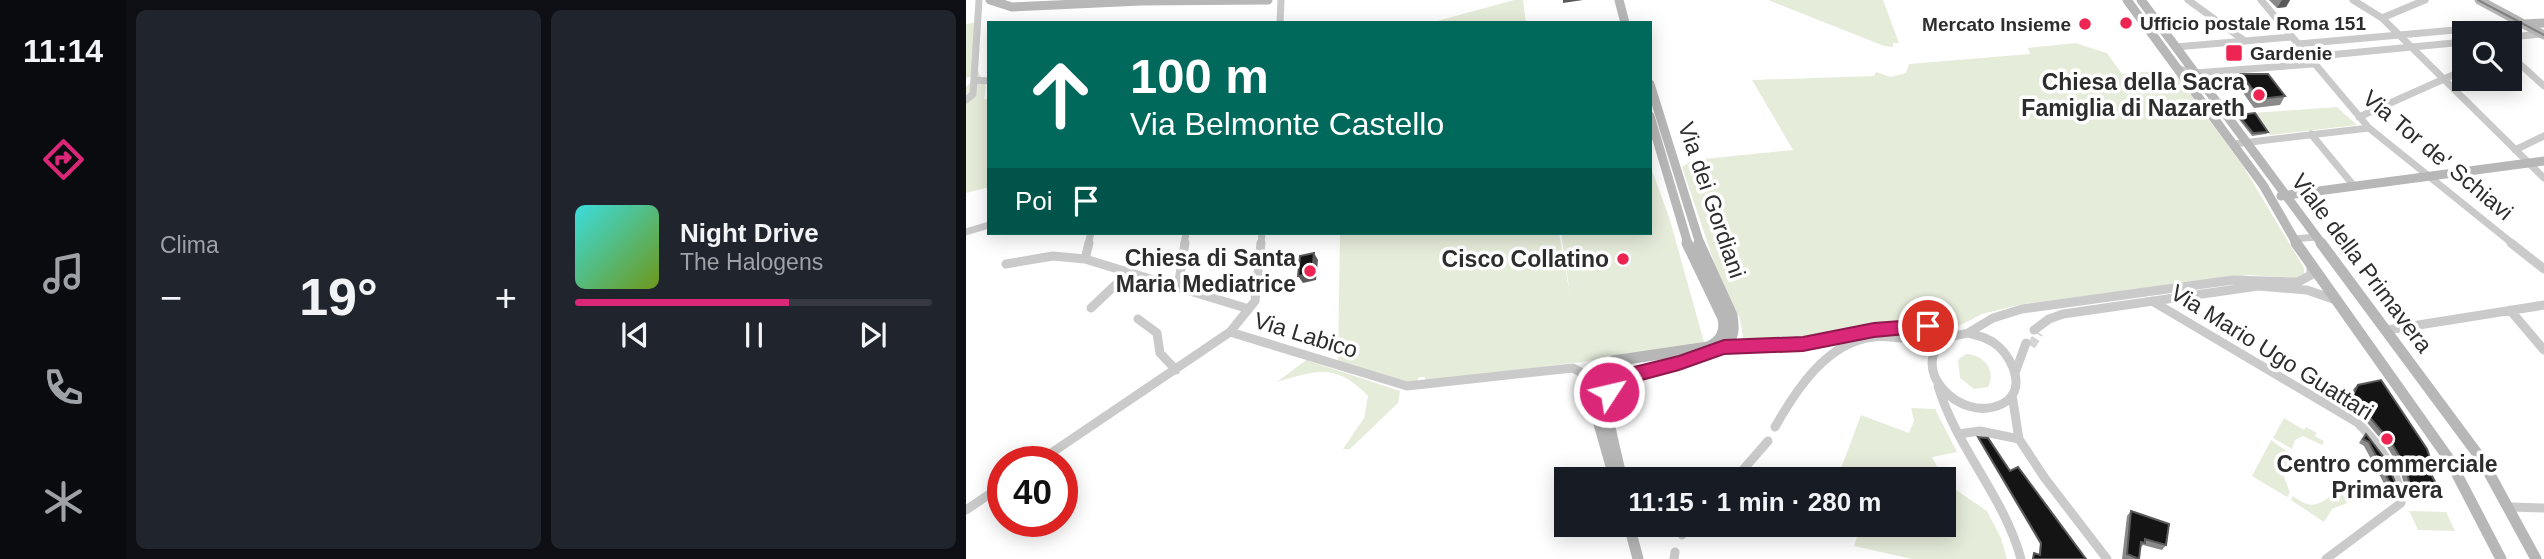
<!DOCTYPE html>
<html lang="it">
<meta charset="utf-8">
<style>
body{margin:0;font-family:Arial,sans-serif;background:#20242c;color:#f1f3f6;height:100vh;display:flex;flex-direction:column;font-size:26px;white-space:nowrap}
*{box-sizing:border-box;margin:0}
p{font-size:23px;color:#9ea1a6}
.icon{flex:none;width:38px;height:38px;fill:none;stroke:currentColor;stroke-width:2;stroke-linecap:round;stroke-linejoin:round}
.map{position:relative;flex:1;overflow:hidden}
.sheet{display:flex;flex-direction:column;gap:10px;padding:10px;background:#0d0f14;width:840px}
.sheet>*{flex:none}
.guide{position:absolute;left:21px;top:21px;width:665px;height:214px;border-radius:0px;box-shadow:0 4px 18px #0003;background:#00695c;color:#fff;overflow:hidden}
.buttons{position:absolute;left:1486px;top:21px;display:grid;gap:14px}
.buttons a{display:grid;place-items:center;width:70px;height:70px;border-radius:0px;background:#171b24;box-shadow:0 4px 18px #0003;font-size:35px}
.speed{position:absolute;left:21px;top:446px;display:flex;gap:14px;font-size:35px;font-weight:700;text-align:center}
.speed>*{display:grid;place-content:center;width:91px;height:91px;border-radius:50%;background:#171b24;box-shadow:0 4px 18px #0003;line-height:1}
.speed .limit{border:10px solid #d22;background:#fff;color:#111}
.pin{position:absolute;display:grid;place-items:center;width:60px;height:60px;color:#fff;margin:-30px;border:4px solid #fff;border-radius:50%;box-shadow:0 2px 7px #0007}
.me{position:absolute;width:77px;margin:-38px;rotate:55deg;stroke-linejoin:round;filter:drop-shadow(0 0 5px #0008)}
.turn{display:flex;align-items:center;gap:24px;height:147px;padding:0 28px;font-size:32px}
.turn .icon{width:91px;height:91px;stroke-width:2.5}
.turn b{display:block;font-size:49px;line-height:60px}
.then{display:flex;align-items:center;height:66px;padding:0 28px;background:#0003;gap:14px;font-size:26px}
.big{font-size:52px;font-weight:700;line-height:1.1}
.sheet .card{flex:1;display:flex;flex-direction:column;justify-content:center;gap:10px;min-width:0;padding:0 24px;border-radius:10px;background:#20242c}
.song{display:flex;align-items:center;gap:21px}
.cover{width:84px;height:84px;border-radius:10px;background:linear-gradient(135deg,hsl(180 70% 55%),hsl(80 70% 35%))}
.played{height:7px;border-radius:4px;background:linear-gradient(90deg,#db2777 60%,#363941 60%)}
.keys{display:flex;justify-content:space-around;direction:ltr}
.heat{display:flex;justify-content:space-between;align-items:center;font-size:38px;direction:ltr}
.sheet .tiles{flex:1;display:grid;gap:10px;grid-template-columns:repeat(2,1fr)}
.trip{position:absolute;left:588px;top:467px;width:402px;height:70px;border-radius:0px;background:#171b24;box-shadow:0 4px 18px #0003;font-weight:700;line-height:70px;text-align:center}
main{display:flex;flex:1;min-height:0}
.tab-bar{display:flex;flex-direction:column;width:126px;justify-content:space-around;align-items:center;background:#090b0e;color:#9ea1a6}
.tab-bar .icon{width:49px;height:49px}
.tab-bar .active{color:#db2777}
.tab-bar b{font-size:32px;color:#f1f3f6}
.map>svg:first-child{display:block}
.green{fill:#e6ecda}
.lines{fill:none;stroke-linecap:round;stroke-linejoin:round}
.street-tunnel{stroke:#d5d5d5;stroke-width:9;stroke-dasharray:9 4.5;stroke-linecap:butt}
.street-far1{stroke:#cacaca;stroke-width:7}
.street{stroke:#cacaca;stroke-width:9}
.secondary-far1{stroke:#b7b7b7;stroke-width:9}
.secondary{stroke:#b7b7b7;stroke-width:11}
.tram{stroke:#828282;stroke-width:2}
.wall{fill:#8a8a8a}
.shaded-wall{fill:#5a5a5a}
.building{fill:#141414;stroke:#5a5a5a;stroke-width:2}
.route{fill:#db2777;stroke:#8e194d;stroke-width:2}
.poi-dot{fill:#ee2553;stroke:#fff;stroke-width:2.5}
.labels{text-anchor:middle;dominant-baseline:central;stroke-width:7;stroke-linejoin:round;paint-order:stroke}
.far-poi-label{font-size:19px;font-weight:bold;fill:#2d2d2d;stroke:#fff;text-anchor:start}
.poi-label{font-size:23px;font-weight:bold;fill:#2d2d2d;stroke:#fff;text-anchor:end}
.street-label{font-size:23px;fill:#2d2d2d;stroke:#fff}
</style>
<main>
<nav class="tab-bar">
<b>11:14</b>
<svg class="icon active" aria-label="directions" viewBox="0 0 24 24"><path d="M12 3l9 9-9 9-9-9zM9 14v-3h6M13 9l2 2-2 2"/></svg>
<svg class="icon" aria-label="music" viewBox="0 0 24 24"><path d="M9 18V5l10-2v13"/><circle cx="6" cy="18" r="3"/><circle cx="16" cy="16" r="3"/></svg>
<svg class="icon" aria-label="phone" viewBox="0 0 24 24"><path d="M5 4h4l2 5-3 2q2 4 5 5l2-3 5 2v4C11 20 4 13 5 4z"/></svg>
<svg class="icon" aria-label="climate" viewBox="0 0 24 24"><path d="M12 3v18M4 7l16 10M4 17L20 7"/></svg>
</nav>
<section class="sheet">
<div class="tiles">
<div class="card"><p>Clima</p>
<div class="heat"><a>−</a><b class="big">19°</b><a>+</a></div>
</div>
<div class="card">
<div class="song"><i class="cover"></i><div><b>Night Drive</b><p>The Halogens</p></div></div>
<div class="played"></div>
<div class="keys"><svg class="icon" aria-label="previous" viewBox="0 0 24 24"><path d="M18 5L8 12l10 7zM5 5v14"/></svg><svg class="icon" aria-label="pause" viewBox="0 0 24 24"><path d="M8 5v14M16 5v14"/></svg><svg class="icon" aria-label="next" viewBox="0 0 24 24"><path d="M6 5l10 7-10 7zM19 5v14"/></svg></div>
</div>
</div>
</section>
<div class="map">
<svg width="1578" height="559" viewBox="0 0 1578 559">
<rect width="100%" height="100%" fill="#fff"/>
<path class="green" d="M548,0h9l3,23h-96z
M802,0h115l16,43h-6v4l-9,-1z
M10,22c-2,23 -3,45 10,65l-2,12h5v88l-23,6v-106l11,-12 -11,3v-54z
M1109,43l32,10 15,21 32,-3 23,5 66,90 61,102v7l-8,3 -47,-3 -226,29 -41,10 -25,13 -20,-5 -41,1 -81,16 -71,4 -4,-24 -25,-54 -33,-98 11,-7 100,-10 -41,-70 122,-4 2,-4 15,5 15,-4 3,-9 121,-10 -2,-6z
M1371,107l20,18 -87,10 -17,-22z
M684,165l20,55 34,122 -123,20 -155,20 -1,-5h-6l-2,5h-12l-67,-20 2,-129h219l11,61 -9,-61h89z
M1000,354c17,0 31,16 22,33l-14,2 -14,-11 -2,-18z
M340,360l94,31 -2,12 -48,46h-7l21,-31 4,-22c-32,-33 -51,-26 -91,-14z
M945,408l24,1 22,43 -25,5 11,22h-106l24,-64 48,18 5,-12z
M1318,418l20,12 2,-3 11,6 -2,3 9,5 -2,4 -19,-9 -8,4 -3,9 -19,-11z
M1305,440l30,21 -2,4 -13,4 -3,5 7,19 -3,4 -35,-21z
M978,482l43,29 14,27 6,21h-95l-58,-13 7,-21h83z
M1376,492l5,11 -15,6 -8,13 -33,-22 2,-4c25,19 27,2 49,-4z
M1443,511l37,1 9,19 -37,-1z"/>
<g class="lines">
<path class="street-tunnel" d="M1065,346l8,-13"/>
<path class="street-far1" d="M1222,0l57,41
M1295,0l108,128 144,116
M1387,0l29,18 162,160
M1416,18l43,-18
M314,23l1,-23
M1544,37l33,-3
M1332,44l225,-20
M1210,47l116,-10
M1544,55l34,31
M1342,57l156,-15
M1213,69l16,4 118,-9
M8,80l15,1
M0,100l7,-6 6,-94
M1393,117l105,-47
M1345,134l43,52
M1268,144l135,-16
M1549,150l29,-14
M0,232l23,-7
M1327,239l24,-2
M122,244l3,-11
M218,244l2,-11
M295,244l1,-11"/>
<path class="street" d="M1545,243l33,26
M119,259l4,-16
M40,264l47,-8 32,3 164,50
M212,287l7,-44
M1186,301l206,122c20,20 43,51 43,80l-75,56
M125,308l37,-35
M1544,310l34,40
M172,319l19,14 3,20 16,17
M1068,330l15,-11 14,-5 195,-28 49,4 26,9
M1421,330l157,-25
M264,332l25,-31 6,-58
M1002,333l25,-15 29,-9 211,-29 65,2 13,-7v-8
M1002,333c11,3 21,5 30,13 16,14 29,46 4,58 -44,21 -96,-40 -55,-65 6,-4 15,-4 21,-6z
M758,347l79,-3 71,-14 51,-5 13,3 7,9
M1049,373l11,-30
M972,386c19,63 66,110 83,173
M1046,395l7,44 25,38 63,82
M809,427c21,-37 52,-85 98,-90 11,-2 22,1 33,1 13,0 25,-5 38,0
M992,434l22,-3 39,8
M72,462l192,-130 177,54 166,-18 11,6 5,15
M768,480l34,-39
M1544,507l34,1
M0,510l37,-25
M716,535l6,-10
M708,559l1,-7"/>
<path class="secondary-far1" d="M24,0l22,7 129,-6 127,-1
M653,0l6,23
M1161,0l136,185 34,59
M1175,0l181,244
M1513,0l65,35
M1559,24l19,-1
M684,84l50,160
M684,116l38,128
M1315,196l263,-35"/>
<path class="secondary" d="M1330,243l153,216 52,100
M1355,243l161,217 54,99
M623,389l17,4c8,-6 17,-16 26,-19 22,-7 85,-16 97,-33 6,-8 4,-17 3,-26l-33,-72
M623,389l10,-18 14,-10 95,-14c13,-6 18,-15 15,-29l-36,-75
M623,389l26,91
M645,391l-6,15 17,74
M663,525l9,34"/>
<path class="tram" d="M1512,0l66,35"/>
</g>
<path class="wall" d="M1303,0h21l-4,7 -9,1z
M1275,74l44,22 -5,9 -26,3 -18,-25z
M1272,115l30,17 -2,2 -14,2 -15,-19z
M1392,385l73,89 9,17 -5,4 -28,-1 -8,-27 -13,-22 -23,-27 -18,-11 9,-19z
M1400,434l31,53 -5,4h-4l-24,-45 -5,-3 3,-5z
M1012,437l32,34 76,88h-54l2,-6 5,2 1,-11 -62,-105z
M1165,511l35,34 -4,5 -19,-5 -3,3 -1,11h-17l5,-43z
M954,525h12l-3,6z"/>
<path class="shaded-wall" d="M597,0h20l-20,3z
M1316,0h8l-4,7 -9,1z
M348,253l4,7 -2,20 -13,3 -5,-7z"/>
<path class="building" d="M1275,74h27l17,22 -25,3z
M1289,113l13,19 -15,1 -15,-18z
M348,253l-2,21 -14,2 2,-20z
M1415,380l46,69 7,21 -3,4 9,17h-28l-8,-27 -13,-22 -24,-28 -18,-11 9,-18z
M1400,434l20,26 11,27h-5l-23,-45 -6,-3z
M1012,437l10,1 22,33 8,-4 68,92h-53l1,-6 6,2 1,-12z
M978,507l6,3 -6,8z
M1165,511l38,13 -3,21 -21,-6v4l-4,-1 -2,17 -12,-5z"/>
<path class="route" d="M962,319l6,2 2,5 -2,4 -6,2 -54,5 -71,14 -79,3 -45,16 -45,12 -25,18 -6,-2 -3,-6 22,-22 57,-14 45,-16 79,-3 71,-14z"/>
<g class="poi-dot">
<circle cx="1160" cy="23" r="7"/>
<circle cx="1119" cy="24" r="7"/>
<rect x="1259" y="44" width="18" height="18" rx="3.5"/>
<circle cx="1293" cy="95" r="7"/>
<circle cx="657" cy="259" r="7"/>
<circle cx="344" cy="271" r="7"/>
<circle cx="1421" cy="439" r="7"/>
</g>
<g class="labels">
<g class="far-poi-label">
<text x="1174" y="23">Ufficio postale Roma 151</text>
<text x="1105" y="24" text-anchor="end">Mercato Insieme</text>
<text x="1284" y="53">Gardenie</text>
</g>
<g class="poi-label">
<text x="1279" y="82">Chiesa della Sacra<tspan x="1279" dy="26">Famiglia di Nazareth</tspan></text>
<text x="330" y="258">Chiesa di Santa<tspan x="330" dy="26">Maria Mediatrice</tspan></text>
<text x="643" y="259">Cisco Collatino</text>
<text x="1421" y="464" text-anchor="middle">Centro commerciale<tspan x="1421" dy="26">Primavera</tspan></text>
</g>
<g class="street-label">
<text transform="translate(1472 155) rotate(40)">Via Tor de' Schiavi</text>
<text transform="translate(746 200) rotate(71)">Via dei Gordiani</text>
<text transform="translate(1396 263) rotate(53)">Viale della Primavera</text>
<text transform="translate(340 335) rotate(17)">Via Labico</text>
<text transform="translate(1306 352) rotate(32)">Via Mario Ugo Guattari</text>
</g>
</g>
</svg>
<div class="buttons">
<a><svg class="icon" aria-label="search" viewBox="0 0 24 24"><circle cx="10" cy="10" r="6"/><path d="M15 15l6 6"/></svg></a>
</div>
<div class="speed"><div class="limit">40</div></div>
<div class="pin" style="left:962px;top:326px;background:#d93025"><svg class="icon" aria-label="arrive" viewBox="0 0 24 24"><path d="M6 21V4h12l-3 4 3 4H6"/></svg></div>
<svg class="me" style="left:643px;top:392px" viewBox="-20 -20 40 40"><circle r="17" fill="#db2777" stroke="#fff" stroke-width="3"/><path d="M0-11L8 9 0 5-8 9z" fill="#fff"/></svg>
<div class="trip">11:15 · 1 min · 280 m</div>
<div class="guide">
<div class="turn"><svg class="icon" aria-label="ahead" viewBox="0 0 24 24"><path d="M12 20V5M6 11l6-6 6 6"/></svg><div><b>100 m</b>Via Belmonte Castello</div></div>
<div class="then">Poi<svg class="icon" aria-label="arrive" viewBox="0 0 24 24"><path d="M6 21V4h12l-3 4 3 4H6"/></svg></div>
</div>
</div>
</main>
